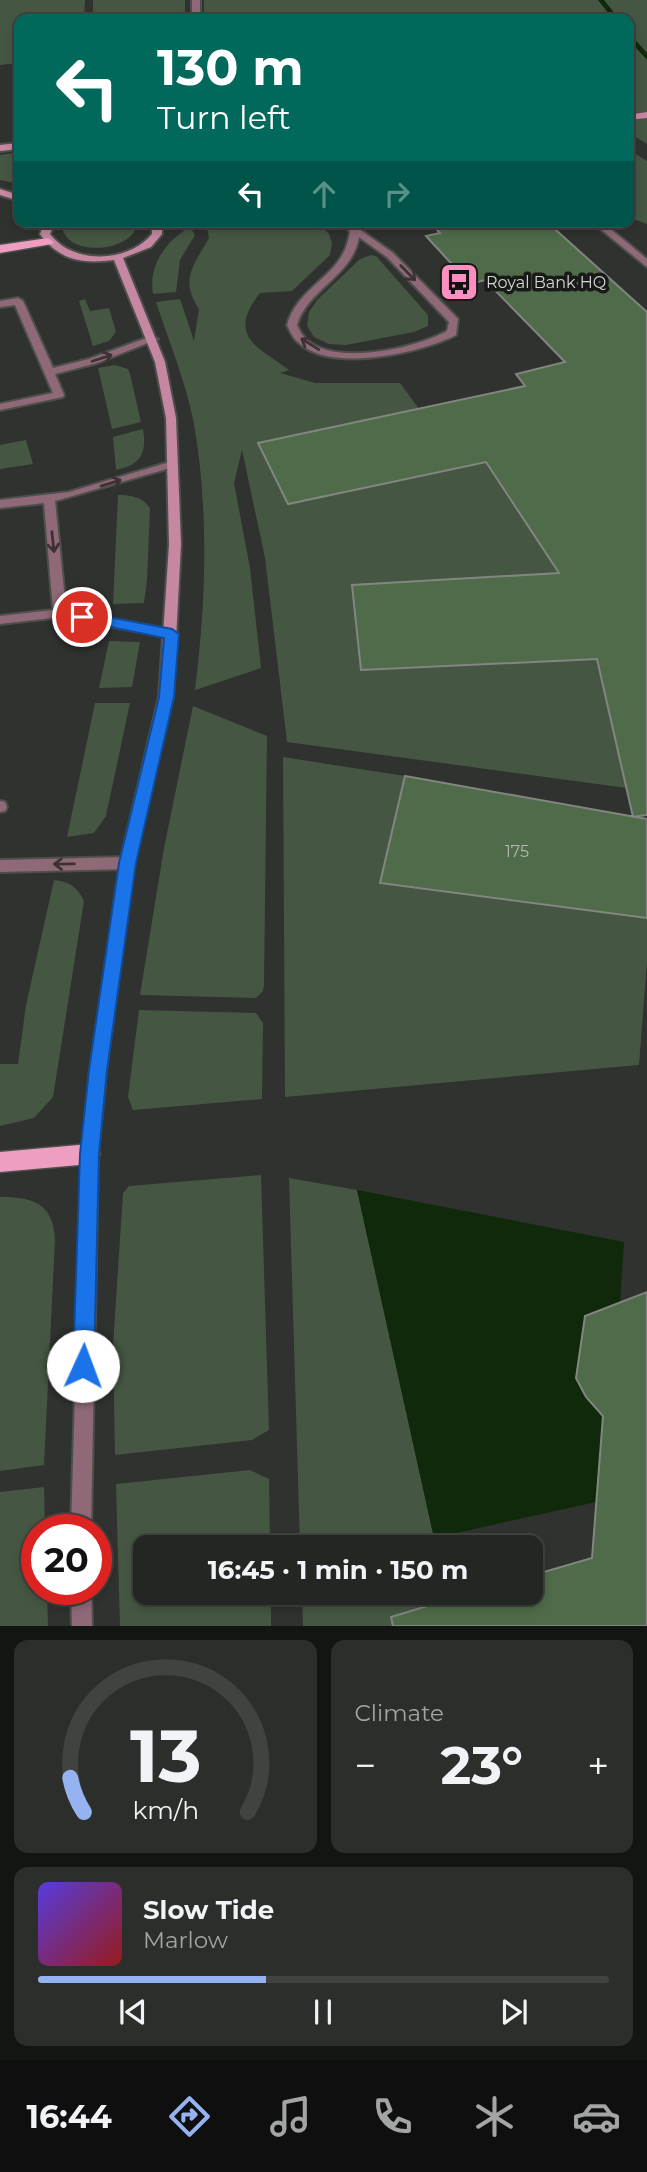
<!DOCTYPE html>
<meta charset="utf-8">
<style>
body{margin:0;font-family:Montserrat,sans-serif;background:#2b2e2a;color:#f1f3f6;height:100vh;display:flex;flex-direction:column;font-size:26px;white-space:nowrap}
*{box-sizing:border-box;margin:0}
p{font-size:23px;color:#a3a5a5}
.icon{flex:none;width:38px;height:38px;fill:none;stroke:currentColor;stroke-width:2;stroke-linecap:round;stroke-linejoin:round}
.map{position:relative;height:1626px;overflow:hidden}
.panel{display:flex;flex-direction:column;gap:14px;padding:14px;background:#131513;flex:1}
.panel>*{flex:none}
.banner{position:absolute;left:14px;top:14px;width:620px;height:214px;border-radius:14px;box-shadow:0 4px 10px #0003,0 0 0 2px #404340;background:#00695c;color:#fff;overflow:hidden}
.speed{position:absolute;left:21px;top:1514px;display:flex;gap:14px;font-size:35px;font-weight:700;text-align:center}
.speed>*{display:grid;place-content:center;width:91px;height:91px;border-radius:50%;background:#232622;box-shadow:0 4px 10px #0003,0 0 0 2px #404340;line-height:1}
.speed .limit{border:10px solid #d22;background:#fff;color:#111}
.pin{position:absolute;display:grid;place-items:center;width:60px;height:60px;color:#fff;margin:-30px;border:4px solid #fff;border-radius:50%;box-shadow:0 2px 7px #0007}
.me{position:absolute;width:77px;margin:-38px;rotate:2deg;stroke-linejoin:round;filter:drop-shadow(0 0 5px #0008)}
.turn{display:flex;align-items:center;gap:24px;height:147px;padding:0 28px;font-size:32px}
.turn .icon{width:91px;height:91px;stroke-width:2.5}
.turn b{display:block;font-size:49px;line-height:60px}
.lanes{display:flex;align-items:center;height:66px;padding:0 28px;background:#0003;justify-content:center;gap:35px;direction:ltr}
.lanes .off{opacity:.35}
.big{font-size:52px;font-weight:700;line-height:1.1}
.panel .tile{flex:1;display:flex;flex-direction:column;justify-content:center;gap:10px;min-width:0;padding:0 24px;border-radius:14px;background:#2b2e2a}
.panel .dial{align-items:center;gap:0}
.dial svg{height:182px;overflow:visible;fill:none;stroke:#404340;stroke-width:7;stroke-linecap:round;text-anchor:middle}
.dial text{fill:#f1f3f6;stroke:none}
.song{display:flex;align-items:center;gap:21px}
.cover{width:84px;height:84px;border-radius:10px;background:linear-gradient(135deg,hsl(250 70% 55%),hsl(0 70% 35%))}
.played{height:7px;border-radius:4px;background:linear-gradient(90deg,#95b2f1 40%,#404340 40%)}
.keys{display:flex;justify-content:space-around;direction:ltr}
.heat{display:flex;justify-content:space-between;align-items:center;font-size:38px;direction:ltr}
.panel .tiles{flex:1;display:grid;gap:14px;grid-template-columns:1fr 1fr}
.tile:last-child{grid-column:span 2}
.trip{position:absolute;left:133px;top:1535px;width:410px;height:70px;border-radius:14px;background:#232622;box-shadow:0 4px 10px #0003,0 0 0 2px #404340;font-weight:700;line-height:70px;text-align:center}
.dock{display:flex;height:112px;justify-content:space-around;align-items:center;background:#0e0f0e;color:#a3a5a5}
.dock .icon{width:49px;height:49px}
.dock .current{color:#95b2f1}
.dock b{font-size:32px;color:#f1f3f6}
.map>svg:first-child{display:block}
.green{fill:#455742}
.water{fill:#10290a}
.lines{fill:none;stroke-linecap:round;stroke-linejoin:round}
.stream{fill:#10290a;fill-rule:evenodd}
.building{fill:#4f6b49;stroke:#828681;stroke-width:2}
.lane-casing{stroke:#4d4f4c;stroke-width:4}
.street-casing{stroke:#4d4f4c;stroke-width:4}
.secondary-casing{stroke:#4d4f4c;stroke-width:4}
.primary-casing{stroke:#4d4f4c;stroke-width:3}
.lane{fill:#906979;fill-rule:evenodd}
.street{fill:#906979;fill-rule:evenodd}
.secondary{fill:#c587a1;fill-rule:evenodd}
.primary{fill:#ee9ec0;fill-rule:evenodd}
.oneway{stroke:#3c3235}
.route{fill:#1a73e8;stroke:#114b97;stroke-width:2}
.labels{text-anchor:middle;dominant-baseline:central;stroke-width:7;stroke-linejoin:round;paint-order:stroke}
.far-poi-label{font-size:16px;fill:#d3d5d3;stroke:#181a18;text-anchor:start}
.number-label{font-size:16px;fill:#b2bab0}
</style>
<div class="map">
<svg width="647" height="1626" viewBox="0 0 647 1626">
<rect width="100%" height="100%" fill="#2f322e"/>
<path class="green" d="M0,0h85l-1,19h-65v44l-19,2z
M93,0h92v19h-92z
M204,0h443v144l-19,-12v-113h-424z
M628,149l19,12v63l-19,-7z
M19,152v32l-19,-4v-25z
M66,222h69l2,2c-4,28 -67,33 -74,6z
M202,222h115l12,12 3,9 -2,12 -38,36 -32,2c-34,43 -2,54 29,77l-9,3 35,10h85l19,26 -161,34 30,60 198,-41 58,88 56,-10 20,30 -268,15 9,85 236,-11 30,129 -340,-46 -22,-184 -23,-108 -8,33 16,85 11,100 -66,22c11,-88 14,-179 -1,-266 -8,-42 -25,-82 -38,-122l24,-3 14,42 5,-32c-20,-30 -5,-44 10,-71l-2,-10z
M190,227l5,8 -15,25 -4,32 -23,2c-5,-29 13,-53 37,-67z
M371,255l5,1 52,59v11l-14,6 -68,13 -17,-1 -15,-7 -7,-11 2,-14 8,-12 43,-41z
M85,299l5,12 19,-3 7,24 -7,9 -16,5 -14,-45z
M115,365l13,4 2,5 11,48 -29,7 -14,-61z
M143,429c4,24 -2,36 -27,41l-3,-33z
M26,440l7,24 -33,5v-24z
M118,495c14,0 24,2 32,13l-3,72 -3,23 -31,1z
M109,641l31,1 -8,45 -33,1z
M95,703h35l-24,113 -12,17 -27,4z
M193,706l74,30 -3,249 -1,6 -7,7 -116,-3 24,-147z
M283,757l122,19 -25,107 267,35v44l-8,103 -354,32z
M54,880c15,2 23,6 30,21l-31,196 -19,21 -34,8v-62h18l8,-59z
M139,1010l117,3 7,10 -1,76 -129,11 -5,-13z
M261,1175l8,255 -17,10 -137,15 -2,-109 10,-153 6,-7z
M289,1178l68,12 77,348 -8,9h-126z
M0,1197c33,0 53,6 55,42l-11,226 -44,6z
M250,1470l19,9 1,68h-125v45l126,1v33h-151l-4,-142z
M44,1487l1,42 -8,1v59h10l1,37h-48v-134z
M302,1593h130l6,33h-135z"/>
<path class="water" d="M357,1190l267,52 -4,60 -35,14 -9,62 10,19 17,19 -7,86 -162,36z"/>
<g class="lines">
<path class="stream" d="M598,0h6l15,19h-6z
M628,32l19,21v7l-19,-21z"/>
</g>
<path class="building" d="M430,222h117l100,90v503l-14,2 -36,-158 -236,11 -9,-85 207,-12 -73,-111 -198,42 -30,-61 267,-57 -9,-12 49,-12 -80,-82 -15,4 -44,-48 14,-3z
M405,776l242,43v99l-267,-35z
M647,1292v334h-254l-2,-9 83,-25h56v-16l62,-18 11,-142 -17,-19 -10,-19 9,-62z"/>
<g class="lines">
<g class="lane-casing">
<path id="lane" d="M192,0h8v19h-8z
M592,222h10l45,37v8z
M18,298l5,3 30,67 36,-9 60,-22 9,2 -61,24 -42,11 9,21 -1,2 -63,13v-6l53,-11 -38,-88 -15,2v-6z
M173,461l4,1v4l-122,35 11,109 106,20 4,1 2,3 -2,3 -4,1 -112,-21 -60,7v-8l53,-6 -9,-107 -44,5v-8l69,-8z
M0,801l5,1 2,5 -2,4 -5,1z
M127,857l5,2 2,4 -2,4 -5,2 -127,3v-12z
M90,1146l6,3 2,5 -7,376h-20l11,-376 2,-5z
M71,1589h20l1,37h-20z"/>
</g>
<g class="street-casing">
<path id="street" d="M339,222h10l44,31 65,66 -2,16c-35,18 -125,38 -157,8 -6,-4 -9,-12 -12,-18 12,-42 58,-48 63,-94zM359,237l28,20 62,65 -2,9c-31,17 -112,36 -141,8 -4,-4 -7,-9 -9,-14 11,-37 55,-48 62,-88z"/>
</g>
<g class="secondary-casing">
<path id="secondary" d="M647,112v6l-19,2v-5z
M19,143v6l-19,2v-6z
M0,189l19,6v6l-19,-6z
M45,222h10l-5,12c23,31 78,29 102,0v-12h10v12l-11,13 -28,11 42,104 11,56 5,126 -8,153 -39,166 -28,208 -8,83 -2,5 -6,3 -6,-3 -2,-5 8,-83 30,-208 39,-166 10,-153 -3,-126 -11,-56 -41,-102c-31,4 -54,1 -74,-26z"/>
</g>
<g class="primary-casing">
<path id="primary" d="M48,238l6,4 -2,2 -52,9v-8z
M90,1144l7,3 3,7 -3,7 -7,3 -90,8v-20z"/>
</g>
<use href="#lane" class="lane"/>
<use href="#street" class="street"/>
<use href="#secondary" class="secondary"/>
<use href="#primary" class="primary"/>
</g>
<defs><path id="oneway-shaft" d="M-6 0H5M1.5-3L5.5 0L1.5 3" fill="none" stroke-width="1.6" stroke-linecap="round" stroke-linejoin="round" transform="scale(1.75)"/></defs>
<g class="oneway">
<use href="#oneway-shaft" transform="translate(408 273) rotate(46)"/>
<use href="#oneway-shaft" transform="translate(310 344) rotate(-148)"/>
<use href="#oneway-shaft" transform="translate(102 358) rotate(-18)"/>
<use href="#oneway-shaft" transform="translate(111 483) rotate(-17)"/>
<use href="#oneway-shaft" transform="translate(53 542) rotate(84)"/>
<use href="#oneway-shaft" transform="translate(64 864) rotate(179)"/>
</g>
<path class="route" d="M82,612l90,17 7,5 -5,63 -38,166 -29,207 -8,84 -5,212 -3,8 -8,3 -7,-3 -3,-8 7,-212 9,-84 30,-207 40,-166 5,-59 -87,-18v-6z"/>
<defs>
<g id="bus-square" transform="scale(2.0125)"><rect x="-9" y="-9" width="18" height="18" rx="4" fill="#fd8ec0" stroke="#181a18"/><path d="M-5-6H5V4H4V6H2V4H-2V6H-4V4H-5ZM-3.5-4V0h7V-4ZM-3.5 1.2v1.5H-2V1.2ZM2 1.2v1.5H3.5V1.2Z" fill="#111"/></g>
</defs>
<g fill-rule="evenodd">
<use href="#bus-square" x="459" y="282"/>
</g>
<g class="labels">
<g class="far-poi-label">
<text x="486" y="282">Royal Bank HQ</text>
</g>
<g class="number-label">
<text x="517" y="851">175</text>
</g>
</g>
</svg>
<div class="speed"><div class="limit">20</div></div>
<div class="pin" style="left:82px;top:617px;background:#d93025"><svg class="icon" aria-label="arrive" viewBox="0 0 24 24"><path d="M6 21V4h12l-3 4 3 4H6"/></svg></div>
<svg class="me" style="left:83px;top:1366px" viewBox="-20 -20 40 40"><circle r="19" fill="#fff"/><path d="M0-13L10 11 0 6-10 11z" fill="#1a73e8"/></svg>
<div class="trip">16:45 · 1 min · 150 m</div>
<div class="banner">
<div class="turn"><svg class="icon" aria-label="left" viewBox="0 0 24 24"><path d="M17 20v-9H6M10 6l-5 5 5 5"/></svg><div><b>130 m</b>Turn left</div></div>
<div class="lanes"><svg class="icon" aria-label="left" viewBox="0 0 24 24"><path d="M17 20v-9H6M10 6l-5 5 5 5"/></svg><svg class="icon off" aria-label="ahead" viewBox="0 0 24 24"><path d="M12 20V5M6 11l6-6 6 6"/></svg><svg class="icon off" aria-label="right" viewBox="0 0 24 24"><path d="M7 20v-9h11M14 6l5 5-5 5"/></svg></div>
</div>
</div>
<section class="panel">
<div class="tiles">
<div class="tile dial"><svg viewBox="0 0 100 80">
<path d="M14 69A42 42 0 1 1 86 69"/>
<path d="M14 69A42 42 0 0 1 8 54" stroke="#95b2f1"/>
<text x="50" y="56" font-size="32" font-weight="700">13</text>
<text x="50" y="72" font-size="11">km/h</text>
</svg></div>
<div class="tile"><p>Climate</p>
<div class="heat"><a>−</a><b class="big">23°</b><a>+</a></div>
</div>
<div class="tile">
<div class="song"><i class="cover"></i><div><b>Slow Tide</b><p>Marlow</p></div></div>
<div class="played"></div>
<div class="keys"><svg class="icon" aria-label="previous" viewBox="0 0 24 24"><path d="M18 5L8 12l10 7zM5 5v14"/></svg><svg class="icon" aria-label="pause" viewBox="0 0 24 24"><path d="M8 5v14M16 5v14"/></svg><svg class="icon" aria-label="next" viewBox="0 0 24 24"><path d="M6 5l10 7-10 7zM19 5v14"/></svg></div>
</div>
</div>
</section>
<nav class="dock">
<b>16:44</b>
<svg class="icon current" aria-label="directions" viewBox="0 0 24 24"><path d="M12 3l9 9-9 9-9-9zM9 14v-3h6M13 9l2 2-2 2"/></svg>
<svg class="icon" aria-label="music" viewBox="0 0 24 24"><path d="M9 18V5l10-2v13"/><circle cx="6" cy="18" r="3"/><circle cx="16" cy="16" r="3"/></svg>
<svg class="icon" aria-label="phone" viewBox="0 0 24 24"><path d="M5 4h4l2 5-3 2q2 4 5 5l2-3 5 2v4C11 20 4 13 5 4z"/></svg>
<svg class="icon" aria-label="climate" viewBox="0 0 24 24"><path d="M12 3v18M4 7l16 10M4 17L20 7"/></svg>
<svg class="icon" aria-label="car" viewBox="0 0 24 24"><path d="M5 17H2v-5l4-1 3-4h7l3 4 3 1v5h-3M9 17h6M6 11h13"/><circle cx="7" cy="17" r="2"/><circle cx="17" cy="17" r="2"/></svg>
</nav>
